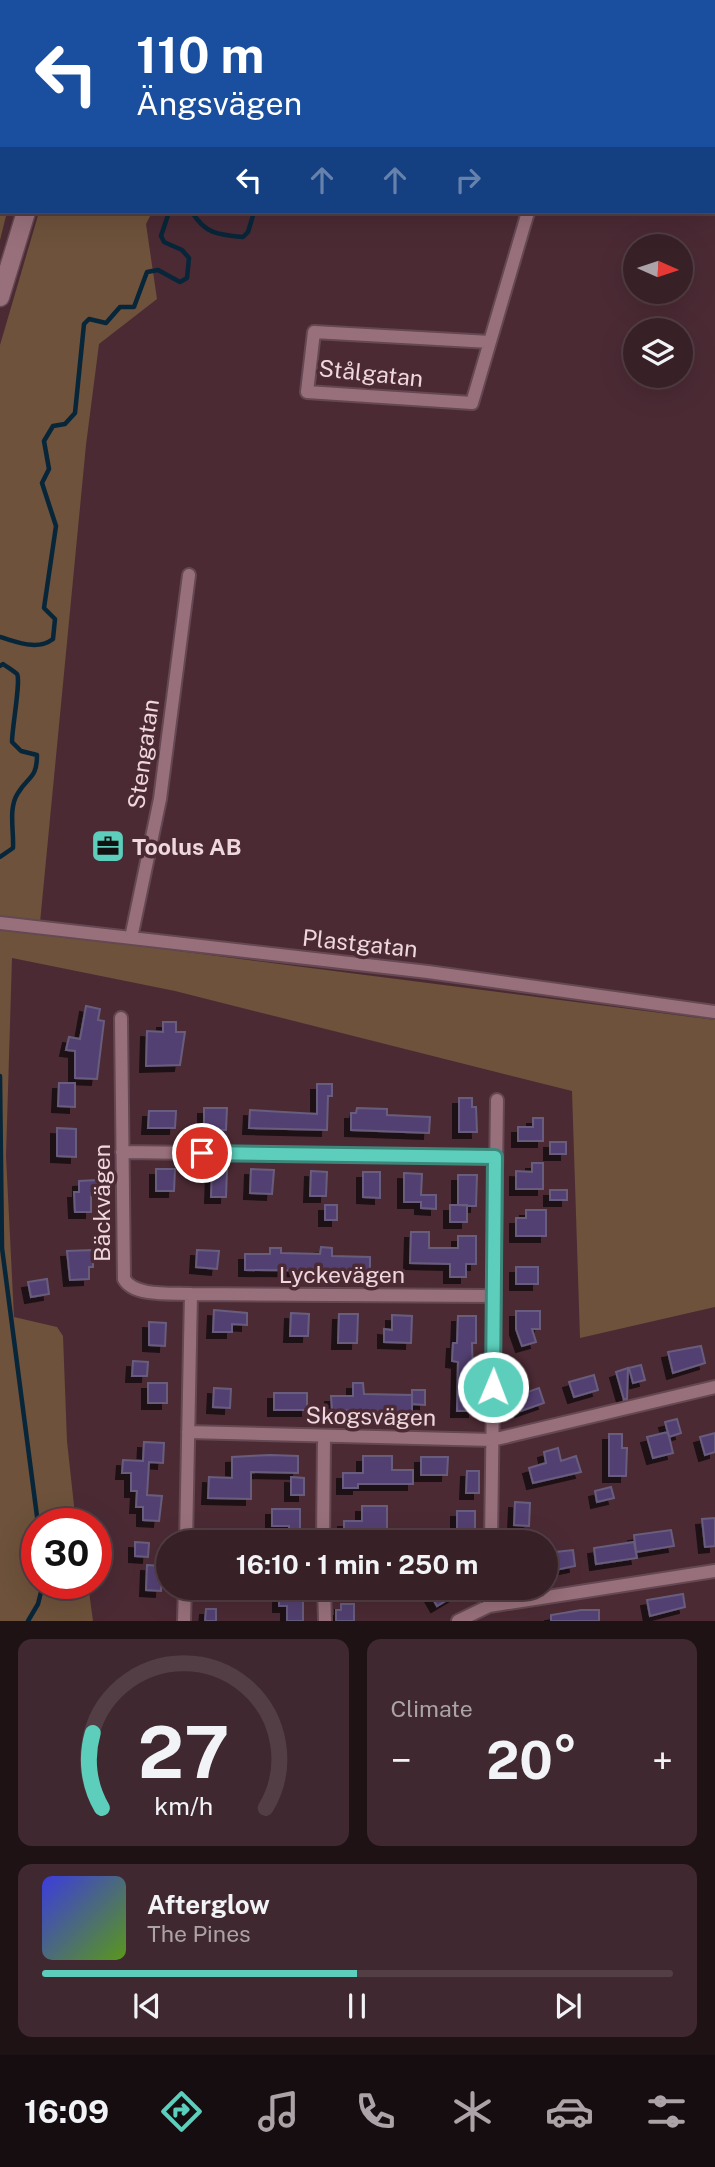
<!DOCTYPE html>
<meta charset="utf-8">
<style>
body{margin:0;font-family:"Public Sans",sans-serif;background:#3f282f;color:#f1f3f6;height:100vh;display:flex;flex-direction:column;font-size:26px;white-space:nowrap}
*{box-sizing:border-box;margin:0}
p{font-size:23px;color:#aba3a7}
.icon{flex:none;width:38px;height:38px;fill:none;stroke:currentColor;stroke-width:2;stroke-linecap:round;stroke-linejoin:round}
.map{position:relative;height:1621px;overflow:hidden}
.panel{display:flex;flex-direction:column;gap:18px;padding:18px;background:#1f1215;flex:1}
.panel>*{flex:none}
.guide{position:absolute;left:0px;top:0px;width:716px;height:214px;box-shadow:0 7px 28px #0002,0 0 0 2px #523e44;background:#1a4fa0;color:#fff;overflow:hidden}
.needle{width:46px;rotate:93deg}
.controls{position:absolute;left:623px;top:234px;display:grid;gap:14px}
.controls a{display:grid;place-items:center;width:70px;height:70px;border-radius:50%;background:#382027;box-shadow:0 7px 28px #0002,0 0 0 2px #523e44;font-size:35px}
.speed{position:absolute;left:21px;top:1508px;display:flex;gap:14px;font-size:35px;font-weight:700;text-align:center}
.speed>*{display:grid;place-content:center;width:91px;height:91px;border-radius:50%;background:#382027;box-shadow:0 7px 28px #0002,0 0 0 2px #523e44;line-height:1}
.speed .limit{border:10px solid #d22;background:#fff;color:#111}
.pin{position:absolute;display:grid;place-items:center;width:60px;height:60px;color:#fff;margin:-30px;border:4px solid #fff;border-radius:50%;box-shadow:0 2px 7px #0007}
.me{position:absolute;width:77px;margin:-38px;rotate:1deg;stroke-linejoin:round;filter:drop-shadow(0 0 5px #0008)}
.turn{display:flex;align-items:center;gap:24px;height:147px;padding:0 21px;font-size:32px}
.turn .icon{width:91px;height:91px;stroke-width:2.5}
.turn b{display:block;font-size:49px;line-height:60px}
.lanes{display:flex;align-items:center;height:66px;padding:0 21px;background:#0003;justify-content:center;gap:35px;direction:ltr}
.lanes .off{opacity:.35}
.big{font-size:52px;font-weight:700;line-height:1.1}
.panel .widget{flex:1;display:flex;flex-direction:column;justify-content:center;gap:10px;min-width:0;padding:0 24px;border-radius:14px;background:#3f282f}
.panel .dial{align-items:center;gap:0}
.dial svg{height:182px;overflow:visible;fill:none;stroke:#523e44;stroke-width:7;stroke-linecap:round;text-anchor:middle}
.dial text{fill:#f1f3f6;stroke:none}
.song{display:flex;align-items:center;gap:21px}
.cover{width:84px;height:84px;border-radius:10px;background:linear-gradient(135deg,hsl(240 70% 55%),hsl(90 70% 35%))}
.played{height:7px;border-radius:4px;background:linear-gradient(90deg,#5ccebb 50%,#523e44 50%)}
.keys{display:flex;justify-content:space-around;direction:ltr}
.heat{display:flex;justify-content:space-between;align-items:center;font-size:38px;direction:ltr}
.panel .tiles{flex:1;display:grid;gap:18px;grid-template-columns:1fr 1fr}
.widget:last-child{grid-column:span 2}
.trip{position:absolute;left:156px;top:1530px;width:402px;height:70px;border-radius:35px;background:#382027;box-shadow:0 7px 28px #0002,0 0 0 2px #523e44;font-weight:700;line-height:70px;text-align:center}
.tabs{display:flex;height:112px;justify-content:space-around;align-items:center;background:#160d10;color:#aba3a7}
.tabs .icon{width:49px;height:49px}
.tabs .selected{color:#5ccebb}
.tabs b{font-size:32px;color:#f1f3f6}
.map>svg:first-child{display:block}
.green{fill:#6e523b}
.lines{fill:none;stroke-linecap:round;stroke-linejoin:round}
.stream{stroke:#082639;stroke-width:4.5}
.building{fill:#534072;stroke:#685d7d;stroke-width:2;filter:url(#shadow)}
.minor-casing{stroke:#654852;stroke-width:16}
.secondary-casing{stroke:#654852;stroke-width:21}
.minor{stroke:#98707b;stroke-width:12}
.secondary{stroke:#98707b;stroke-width:18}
.route-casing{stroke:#3c867a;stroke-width:18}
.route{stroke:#5ccebb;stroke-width:12}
.labels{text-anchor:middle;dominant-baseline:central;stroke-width:7;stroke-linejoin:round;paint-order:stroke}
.street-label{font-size:23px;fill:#eed7dd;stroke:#4b2a34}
.poi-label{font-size:23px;font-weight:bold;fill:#eed7dd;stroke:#4b2a34;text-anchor:start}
</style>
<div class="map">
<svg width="715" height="1621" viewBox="0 0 715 1621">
<defs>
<filter id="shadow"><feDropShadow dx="-6" dy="6" stdDeviation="0" flood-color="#0009"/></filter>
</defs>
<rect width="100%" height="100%" fill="#4b2a34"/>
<path class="green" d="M0,0l40,2h-38v210h5l-7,28z
M105,0h340l-342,2z
M39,212h113l-6,12 11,75 -58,45 -13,101 -47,488 676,87v287l-135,31 -8,-247 -397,-100 -163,-33 -6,198 8,161 43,10 6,9 4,105 9,83h-39v60h51l5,37h-93v-1276z"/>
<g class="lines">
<path class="stream" d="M437,2l1,-2
M192,212c13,22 27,23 51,25l5,-5 6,-20
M0,637c18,5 37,14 53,2l2,-20 -11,-11 12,-82 -14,-43 7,-14 -5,-28 9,-15 12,-2 10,-11 9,-89 5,-5 17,4 14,-16h14l13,-35 11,-2 22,12 7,-4 2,-20 -7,-8 -18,-8 -3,-6 8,-24
M0,666l3,-2c4,3 11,7 14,10 4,6 -5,54 -5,68l9,9 16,4c0,24 -9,21 -19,38 -10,15 -4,37 -5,55l-13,9
M0,1076l2,172 36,276
M28,1621l10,-17 5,-20"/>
</g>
<path class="building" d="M86,1006l14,3 -2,11 6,1 -7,58 -22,-1v-27l-9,-1 3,-13 11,2z
M163,1022h13v10h9l-5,33 -34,1 1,-35 16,1z
M59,1083h16v24l-17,-1z
M317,1084h15v12h-4l-1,34 -78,-2 1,-18 67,4z
M459,1098h13v9h4l1,25h-18z
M204,1108h23l-1,22 -22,-1z
M357,1108l30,1v6l43,2 -1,16 -78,-3v-17h5z
M149,1111h27l-1,17h-27z
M533,1118h10v23h-25v-14h15z
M57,1128l19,1v28l-19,-1z
M550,1142h16v12h-16z
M532,1163h11v26h-27v-18l16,1z
M156,1169h19l-1,22h-18z
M212,1169l15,1 -1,27h-15z
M251,1169l23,1 -2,24 -22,-1z
M311,1171l16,1 -1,24h-16z
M363,1172h17v26l-17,-1z
M404,1173l18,1 -1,21h15v14l-15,-1v-6h-17z
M458,1175h19l-1,31 -18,-1z
M97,1180v13h-6v19h-16l-1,-20h5v-11z
M550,1190h17v10h-17z
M325,1205h12v15h-12z
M450,1205h17v17h-17z
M526,1210h20v26h-30v-18h10z
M411,1232h18v16h29v-12h18v28h-10v13h-16v-13l-40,-1z
M321,1247l11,1v8l38,1v14l-125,-1v-16h25v-6h11v5l39,1z
M93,1250v17h-4v12l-19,1 -3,-29z
M197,1250l22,1 -2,18 -21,-2z
M516,1267h22v17h-22z
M47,1279l2,15 -18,3 -3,-15z
M214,1310l33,3v12l-15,-1v8h-19z
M516,1311h24v18h-8l4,13 -14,4 -6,-17z
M291,1313l18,1 -1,22h-18z
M339,1314h19l-1,29h-19z
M392,1315l20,1 -1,27 -27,-1v-13l8,1z
M458,1316h18v27h-4l2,68h-17l1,-49 -6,-1 1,-18h4z
M149,1322l17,1 -1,23 -16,-1z
M701,1346l4,17 -32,10 -5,-21z
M133,1361l15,1 -1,14h-15z
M641,1365l4,15 -12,3 -4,-15z
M628,1368l-1,31 -3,1 -8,-28z
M594,1375l4,15 -24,7 -5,-15z
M148,1383h19v20h-19z
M353,1383h10l1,11 48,1v18l-80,-3 -1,-14h22z
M214,1388l17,1 -1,19 -17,-1z
M539,1388l5,15 -23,8 -5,-15z
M412,1390h13v15l-13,-1z
M274,1393h33v17h-33z
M677,1419l4,14 -12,4 -4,-15z
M668,1432l5,21 -20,5 -6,-21z
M715,1433v19l-10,3 -5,-18z
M609,1434h13v14h5l-1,28h-17z
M144,1442l20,1 -1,20 -14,-1 -2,33 15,1 -3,25 -16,-1v-13h-7l1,-16h-6v-18h-9l1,-13 20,1z
M558,1448l3,13 15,-5 5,16 -48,11 -4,-15 17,-5 -2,-11z
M270,1455l28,1v17l-47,-1v27l-43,-1 1,-21 23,1v-21z
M363,1456h29v14h21v14h-55v4h-15v-15h20z
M421,1457h27l-1,18h-26z
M467,1471h12v22h-13z
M291,1477l13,1v17h-13z
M611,1487l3,11 -17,4 -2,-11z
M515,1502l15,1 -1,23 -15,-1z
M362,1506h25v25h-31l1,7h-13v-17h18z
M272,1509h28v33h-11v-16h-17z
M457,1511h18v31h-18z
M715,1518v28l-10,1 -3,-28z
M671,1530l3,16 -38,6 -2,-17z
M135,1542l14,1 -1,14 -13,-1z
M634,1542l3,16 -41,6 -2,-16z
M573,1550l2,16 -29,6v-19z
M147,1565l15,1 -1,25 -15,-1z
M279,1587h24v34h-16v-15h-8z
M426,1587h43l-32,19z
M683,1594l2,13 -35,9 -3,-16z
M341,1604h13v17h-18v-11h5z
M206,1609h10v12h-11z
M581,1610h18v11h-48v-6z"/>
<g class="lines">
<g class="minor-casing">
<path id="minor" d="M714,66h1
M490,342l-176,-10 -7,60 165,11 56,-191
M0,923l428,49 287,40
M131,938l29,-139 29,-224
M121,1018l3,261c10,18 48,14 67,15l-5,248
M122,1152l373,5
M191,1294l303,2
M188,1432l304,8 223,-53
M323,1542l1,-105
M491,1542l6,-442
M324,1587l1,34
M489,1606l1,-19
M184,1621l1,-34
M458,1621l31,-15 226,-35"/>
</g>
<g class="secondary-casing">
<path id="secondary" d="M58,0v2
M88,2l1,-2
M0,297l26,-85"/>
</g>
<use href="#minor" class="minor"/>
<use href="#secondary" class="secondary"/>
</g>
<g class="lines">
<g class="route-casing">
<path id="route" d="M202,1153l293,4 -2,230"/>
</g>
<use href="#route" class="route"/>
</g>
<defs>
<g id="office-square" transform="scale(1.75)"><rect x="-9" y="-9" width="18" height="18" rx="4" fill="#5ccebb" stroke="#4b2a34"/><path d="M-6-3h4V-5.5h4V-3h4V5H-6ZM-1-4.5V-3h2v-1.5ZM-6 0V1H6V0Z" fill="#111"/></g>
</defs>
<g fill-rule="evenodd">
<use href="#office-square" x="108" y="846"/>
</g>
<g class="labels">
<g class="street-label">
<text transform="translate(371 373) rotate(6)">Stålgatan</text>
<text transform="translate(143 754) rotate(-82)">Stengatan</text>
<text transform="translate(360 943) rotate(6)">Plastgatan</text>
<text transform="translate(101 1203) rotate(-90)">Bäckvägen</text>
<text x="342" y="1274">Lyckevägen</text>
<text transform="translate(371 1416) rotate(1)">Skogsvägen</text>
</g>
<g class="poi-label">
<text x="132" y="846">Toolus AB</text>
</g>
</g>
</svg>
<div class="controls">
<a><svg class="needle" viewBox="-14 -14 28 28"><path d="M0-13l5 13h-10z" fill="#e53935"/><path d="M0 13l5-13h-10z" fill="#aba3a7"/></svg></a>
<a><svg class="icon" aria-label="layers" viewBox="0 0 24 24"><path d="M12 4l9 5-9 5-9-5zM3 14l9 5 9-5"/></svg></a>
</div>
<div class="speed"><div class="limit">30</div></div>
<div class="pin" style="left:202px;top:1153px;background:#d93025"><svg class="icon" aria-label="arrive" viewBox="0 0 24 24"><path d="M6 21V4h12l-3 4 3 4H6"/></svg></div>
<svg class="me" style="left:493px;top:1387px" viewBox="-20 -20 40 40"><circle r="17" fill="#5ccebb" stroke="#fff" stroke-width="3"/><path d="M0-11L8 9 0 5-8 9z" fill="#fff"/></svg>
<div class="trip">16:10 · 1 min · 250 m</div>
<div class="guide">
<div class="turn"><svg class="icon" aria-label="left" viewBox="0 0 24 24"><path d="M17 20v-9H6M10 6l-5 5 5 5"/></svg><div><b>110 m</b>Ängsvägen</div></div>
<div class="lanes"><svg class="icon" aria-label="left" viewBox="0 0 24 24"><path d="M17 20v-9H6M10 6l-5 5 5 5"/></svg><svg class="icon off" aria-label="ahead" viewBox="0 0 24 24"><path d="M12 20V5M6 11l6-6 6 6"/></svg><svg class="icon off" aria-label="ahead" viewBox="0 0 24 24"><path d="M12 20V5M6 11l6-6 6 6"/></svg><svg class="icon off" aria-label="right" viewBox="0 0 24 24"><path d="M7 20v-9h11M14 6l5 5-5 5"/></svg></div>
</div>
</div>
<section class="panel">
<div class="tiles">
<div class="widget dial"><svg viewBox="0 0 100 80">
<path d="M14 69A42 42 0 1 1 86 69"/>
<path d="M14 69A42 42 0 0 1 10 36" stroke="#5ccebb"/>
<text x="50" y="56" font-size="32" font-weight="700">27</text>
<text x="50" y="72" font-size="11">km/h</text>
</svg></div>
<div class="widget"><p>Climate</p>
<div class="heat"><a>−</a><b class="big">20°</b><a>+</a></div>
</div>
<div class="widget">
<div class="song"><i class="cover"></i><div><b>Afterglow</b><p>The Pines</p></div></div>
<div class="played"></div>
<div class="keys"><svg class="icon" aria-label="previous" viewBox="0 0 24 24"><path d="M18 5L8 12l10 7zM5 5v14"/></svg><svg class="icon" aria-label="pause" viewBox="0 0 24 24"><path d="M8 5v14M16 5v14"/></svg><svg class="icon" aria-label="next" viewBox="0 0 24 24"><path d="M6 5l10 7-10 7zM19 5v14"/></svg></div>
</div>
</div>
</section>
<nav class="tabs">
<b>16:09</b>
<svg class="icon selected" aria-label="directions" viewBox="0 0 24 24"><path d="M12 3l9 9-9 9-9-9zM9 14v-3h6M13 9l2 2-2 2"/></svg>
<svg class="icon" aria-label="music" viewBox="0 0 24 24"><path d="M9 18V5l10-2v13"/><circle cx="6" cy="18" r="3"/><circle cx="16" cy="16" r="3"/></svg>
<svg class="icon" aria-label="phone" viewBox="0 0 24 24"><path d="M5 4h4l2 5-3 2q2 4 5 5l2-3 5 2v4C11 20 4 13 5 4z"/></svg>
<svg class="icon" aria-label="climate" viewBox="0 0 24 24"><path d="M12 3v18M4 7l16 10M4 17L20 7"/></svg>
<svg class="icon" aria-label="car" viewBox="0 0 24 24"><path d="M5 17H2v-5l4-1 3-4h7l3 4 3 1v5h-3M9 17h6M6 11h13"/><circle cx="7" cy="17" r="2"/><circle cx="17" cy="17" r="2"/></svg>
<svg class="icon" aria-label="filters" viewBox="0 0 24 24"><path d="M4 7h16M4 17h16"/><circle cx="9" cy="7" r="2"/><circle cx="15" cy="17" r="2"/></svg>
</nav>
